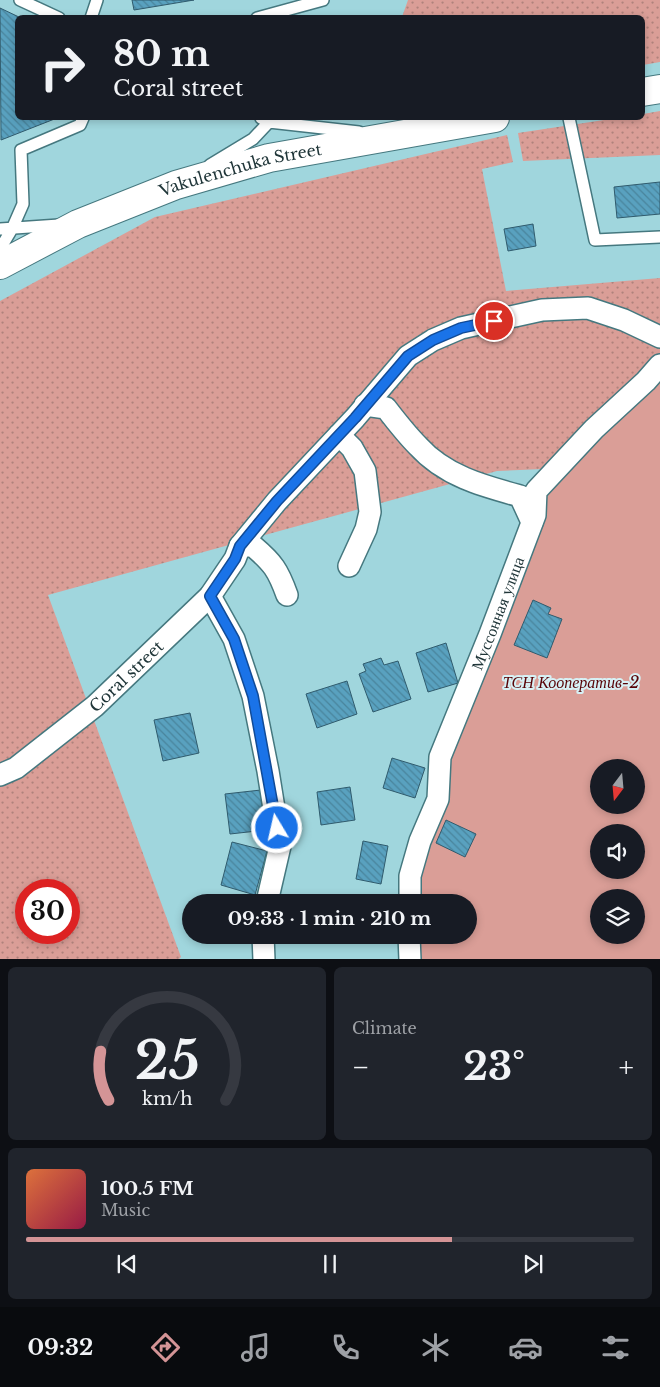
<!DOCTYPE html>
<meta charset="utf-8">
<style>
body{margin:0;font-family:"Libre Baskerville",serif;background:#20242c;color:#f1f3f6;height:100vh;display:flex;flex-direction:column;font-size:19px;white-space:nowrap}
*{box-sizing:border-box;margin:0}
p{font-size:16px;color:#9ea1a6}
.icon{flex:none;width:28px;height:28px;fill:none;stroke:currentColor;stroke-width:2;stroke-linecap:round;stroke-linejoin:round}
.map{position:relative;height:959px;overflow:hidden}
.details{display:flex;flex-direction:column;gap:8px;padding:8px;background:#0d0f14;flex:1}
.details>*{flex:none}
.banner{position:absolute;left:15px;top:15px;width:630px;height:105px;border-radius:8px;box-shadow:0 2px 8px #0003;background:#171b24;color:#f1f3f6;overflow:hidden}
.needle{width:32px;rotate:196deg}
.tools{position:absolute;left:590px;top:759px;display:grid;gap:10px}
.tools a{display:grid;place-items:center;width:55px;height:55px;border-radius:50%;background:#171b24;box-shadow:0 2px 8px #0003;font-size:25px}
.speed{position:absolute;left:15px;top:879px;display:flex;gap:10px;font-size:25px;font-weight:700;text-align:center}
.speed>*{display:grid;place-content:center;width:65px;height:65px;border-radius:50%;background:#171b24;box-shadow:0 2px 8px #0003;line-height:1}
.speed .limit{border:8px solid #d22;background:#fff;color:#111}
.pin{position:absolute;display:grid;place-items:center;width:42px;height:42px;color:#fff;margin:-21px;border:2px solid #fff;border-radius:50%;box-shadow:0 1px 5px #0007}
.me{position:absolute;width:55px;margin:-28px;rotate:351deg;stroke-linejoin:round;filter:drop-shadow(0 0 4px #0008)}
.turn{display:flex;align-items:center;gap:18px;height:105px;padding:0 15px;font-size:22px}
.turn .icon{width:65px;height:65px;stroke-width:2.5}
.turn b{display:block;font-size:35px;line-height:42px}
.big{font-size:38px;font-weight:700;line-height:1.1}
.details .tile{flex:1;display:flex;flex-direction:column;justify-content:center;gap:8px;min-width:0;padding:0 18px;border-radius:8px;background:#20242c}
.details .dial{align-items:center;gap:0}
.dial svg{height:130px;overflow:visible;fill:none;stroke:#363941;stroke-width:7;stroke-linecap:round;text-anchor:middle}
.dial text{fill:#f1f3f6;stroke:none}
.song{display:flex;align-items:center;gap:15px}
.cover{width:60px;height:60px;border-radius:8px;background:linear-gradient(135deg,hsl(20 70% 55%),hsl(340 70% 35%))}
.played{height:5px;border-radius:2px;background:linear-gradient(90deg,#d49496 70%,#363941 70%)}
.keys{display:flex;justify-content:space-around;direction:ltr}
.heat{display:flex;justify-content:space-between;align-items:center;font-size:28px;direction:ltr}
.details .tiles{flex:1;display:grid;gap:8px;grid-template-columns:1fr 1fr}
.tile:last-child{grid-column:span 2}
.trip{position:absolute;left:182px;top:894px;width:295px;height:50px;border-radius:25px;background:#171b24;box-shadow:0 2px 8px #0003;font-weight:700;line-height:50px;text-align:center}
.tab-bar{display:flex;height:80px;justify-content:space-around;align-items:center;background:#090b0e;color:#9ea1a6}
.tab-bar .icon{width:35px;height:35px}
.tab-bar .on{color:#d49496}
.tab-bar b{font-size:22px;color:#f1f3f6}
.map>svg:first-child{display:block}
.grass{fill:url(#grass-dots);fill-rule:evenodd}
.garden{fill:#da9e97;fill-rule:evenodd}
.building{fill:url(#building-back-hatch);stroke:#305b6d}
.lines{fill:none;stroke-linecap:round;stroke-linejoin:round}
.service-casing{stroke:#45787f;stroke-width:14}
.minor-casing{stroke:#45787f;stroke-width:24}
.primary-casing{stroke:#45787f;stroke-width:30}
.service{stroke:#fff;stroke-width:11}
.minor{stroke:#fff;stroke-width:21}
.primary{stroke:#fff;stroke-width:28}
.route-casing{stroke:#114b97;stroke-width:12}
.route{stroke:#1a73e8;stroke-width:9}
.labels{text-anchor:middle;dominant-baseline:central;stroke-width:4;stroke-linejoin:round;paint-order:stroke}
.street-label{font-size:16px;fill:#203639;stroke:#d7f1f5}
.park-label{font-size:16px;font-style:italic;fill:#580407;stroke:#d7f1f5}
</style>
<div class="map">
<svg width="660" height="960" viewBox="0 0 660 960">
<defs>
<pattern id="grass-dots" width="8" height="8" patternUnits="userSpaceOnUse" patternTransform="scale(1.25)"><rect width="8" height="8" fill="#da9e97"/><path d="M2 2h.1M6 6h.1" fill="none" stroke="#b0827c" stroke-width="1.8" stroke-linecap="round"/></pattern>
<pattern id="building-back-hatch" width="6" height="6" patternUnits="userSpaceOnUse" patternTransform="scale(1.25)"><rect width="6" height="6" fill="#59a1bf"/><path d="M-1 5l2 2M0 0l6 6M5-1l2 2" fill="none" stroke="#49849c"/></pattern>
</defs>
<rect width="100%" height="100%" fill="#a0d6dd"/>
<path class="grass" d="M408,0h252v62l-17,3 -1,-47 -240,-1z
M660,111v44l-137,6 -5,-28 99,-15h25l1,-4z
M507,135l6,27 -31,7 24,122 154,-13v172l-23,15 -140,6 -449,124 133,362 -3,3h-178v-659l155,-84zM26,890h43v42h-43z"/>
<path class="garden" d="M660,379v580l-243,1 1,-25h51v-33h-51l1,-28 28,-71 -1,-40 100,-267zM599,768h37v37h-37zM599,832h37v38h-37zM599,898h37v37h-37z"/>
<path class="building" d="M132,0h62l-60,10z
M0,8l21,10h-3v100h39l-56,22z
M660,182v32l-43,4 -3,-31z
M533,224l3,22 -28,5 -4,-22z
M533,600l18,8 -3,6 14,5 -15,39 -33,-13z
M446,643l12,40 -30,9 -12,-39z
M381,658l3,7 14,-4 13,38 -38,13 -14,-38 7,-3 -3,-7z
M347,681l10,33 -40,14 -11,-34z
M190,713l9,40 -36,8 -9,-41z
M392,758l33,10 -10,30 -32,-10z
M350,787l5,33 -34,5 -4,-33z
M261,790l5,40 -36,4 -5,-40z
M446,820l30,14 -11,23 -29,-14z
M363,841l25,5 -7,38 -25,-5z
M232,842l35,9 -12,44 -34,-10z"/>
<g class="lines">
<g class="service-casing">
<path id="service" d="M20,0l39,18
M91,18l6,-18
M257,18l66,-18
M261,118l8,4 90,10
M569,118l26,122 65,-3
M210,165l43,-26 16,-17
M0,229l59,-4
M0,249l12,-20 11,-25 -2,-54 59,-25 3,-7"/>
</g>
<g class="minor-casing">
<g id="minor">
<path d="M365,405l21,3c10,13 20,26 32,38 27,30 65,40 102,50l12,26"/>
<path d="M339,435l13,13 13,23 5,41 -4,17 -17,37"/>
<path d="M240,546h13c20,17 25,24 34,49"/>
<path d="M210,596l24,43 19,57 15,75 12,75 -13,56"/>
<path id="s1" d="M0,775l16,-7 79,-62 115,-110 25,-37 5,-13 37,-45 78,-83 53,-62 25,-16 28,-12 81,-18 46,-2 36,12 36,17"/>
<path id="s2" d="M410,902v-26l10,-35 18,-42 2,-42 50,-123 45,-119 1,-24 58,-62 52,-48 14,-16"/>
<path d="M263,935l1,25"/>
<path d="M409,935l1,25"/>
</g>
</g>
<g class="primary-casing">
<g id="primary">
<path d="M642,92l18,-3"/>
<path id="s3" d="M0,265l78,-41 98,-39 93,-27 226,-40"/>
</g>
</g>
<use href="#service" class="service"/>
<use href="#minor" class="minor"/>
<use href="#primary" class="primary"/>
</g>
<g class="lines">
<g class="route-casing">
<path id="route" d="M277,828l-24,-132 -19,-57 -24,-43 25,-37 5,-13 37,-45 78,-83 53,-62 25,-16 28,-12 33,-7"/>
</g>
<use href="#route" class="route"/>
</g>
<g class="labels">
<g class="street-label">
<text stroke="none"><textPath href="#s3" startOffset="260">Vakulenchuka Street</textPath></text>
<text stroke="none"><textPath href="#s2" startOffset="305">Муссонная улица</textPath></text>
<text stroke="none"><textPath href="#s1" startOffset="161">Coral street</textPath></text>
</g>
<g class="park-label">
<text x="571" y="682">ТСН Кооператив-2</text>
</g>
</g>
</svg>
<div class="tools">
<a><svg class="needle" viewBox="-14 -14 28 28"><path d="M0-13l5 13h-10z" fill="#e53935"/><path d="M0 13l5-13h-10z" fill="#9ea1a6"/></svg></a>
<a><svg class="icon" aria-label="sound" viewBox="0 0 24 24"><path d="M4 9h4l5-4v14l-5-4H4zM17 9q2 3 0 6"/></svg></a>
<a><svg class="icon" aria-label="layers" viewBox="0 0 24 24"><path d="M12 4l9 5-9 5-9-5zM3 14l9 5 9-5"/></svg></a>
</div>
<div class="speed"><div class="limit">30</div></div>
<div class="pin" style="left:494px;top:321px;background:#d93025"><svg class="icon" aria-label="arrive" viewBox="0 0 24 24"><path d="M6 21V4h12l-3 4 3 4H6"/></svg></div>
<svg class="me" style="left:277px;top:828px" viewBox="-20 -20 40 40"><circle r="17" fill="#1a73e8" stroke="#fff" stroke-width="3"/><path d="M0-11L8 9 0 5-8 9z" fill="#fff"/></svg>
<div class="trip">09:33 · 1 min · 210 m</div>
<div class="banner">
<div class="turn"><svg class="icon" aria-label="right" viewBox="0 0 24 24"><path d="M7 20v-9h11M14 6l5 5-5 5"/></svg><div><b>80 m</b>Coral street</div></div>
</div>
</div>
<section class="details">
<div class="tiles">
<div class="tile dial"><svg viewBox="0 0 100 80">
<path d="M14 69A42 42 0 1 1 86 69"/>
<path d="M14 69A42 42 0 0 1 9 39" stroke="#d49496"/>
<text x="50" y="56" font-size="32" font-weight="700">25</text>
<text x="50" y="72" font-size="11">km/h</text>
</svg></div>
<div class="tile"><p>Climate</p>
<div class="heat"><a>−</a><b class="big">23°</b><a>+</a></div>
</div>
<div class="tile">
<div class="song"><i class="cover"></i><div><b>100.5 FM</b><p>Music</p></div></div>
<div class="played"></div>
<div class="keys"><svg class="icon" aria-label="previous" viewBox="0 0 24 24"><path d="M18 5L8 12l10 7zM5 5v14"/></svg><svg class="icon" aria-label="pause" viewBox="0 0 24 24"><path d="M8 5v14M16 5v14"/></svg><svg class="icon" aria-label="next" viewBox="0 0 24 24"><path d="M6 5l10 7-10 7zM19 5v14"/></svg></div>
</div>
</div>
</section>
<nav class="tab-bar">
<b>09:32</b>
<svg class="icon on" aria-label="directions" viewBox="0 0 24 24"><path d="M12 3l9 9-9 9-9-9zM9 14v-3h6M13 9l2 2-2 2"/></svg>
<svg class="icon" aria-label="music" viewBox="0 0 24 24"><path d="M9 18V5l10-2v13"/><circle cx="6" cy="18" r="3"/><circle cx="16" cy="16" r="3"/></svg>
<svg class="icon" aria-label="phone" viewBox="0 0 24 24"><path d="M5 4h4l2 5-3 2q2 4 5 5l2-3 5 2v4C11 20 4 13 5 4z"/></svg>
<svg class="icon" aria-label="climate" viewBox="0 0 24 24"><path d="M12 3v18M4 7l16 10M4 17L20 7"/></svg>
<svg class="icon" aria-label="car" viewBox="0 0 24 24"><path d="M5 17H2v-5l4-1 3-4h7l3 4 3 1v5h-3M9 17h6M6 11h13"/><circle cx="7" cy="17" r="2"/><circle cx="17" cy="17" r="2"/></svg>
<svg class="icon" aria-label="filters" viewBox="0 0 24 24"><path d="M4 7h16M4 17h16"/><circle cx="9" cy="7" r="2"/><circle cx="15" cy="17" r="2"/></svg>
</nav>
